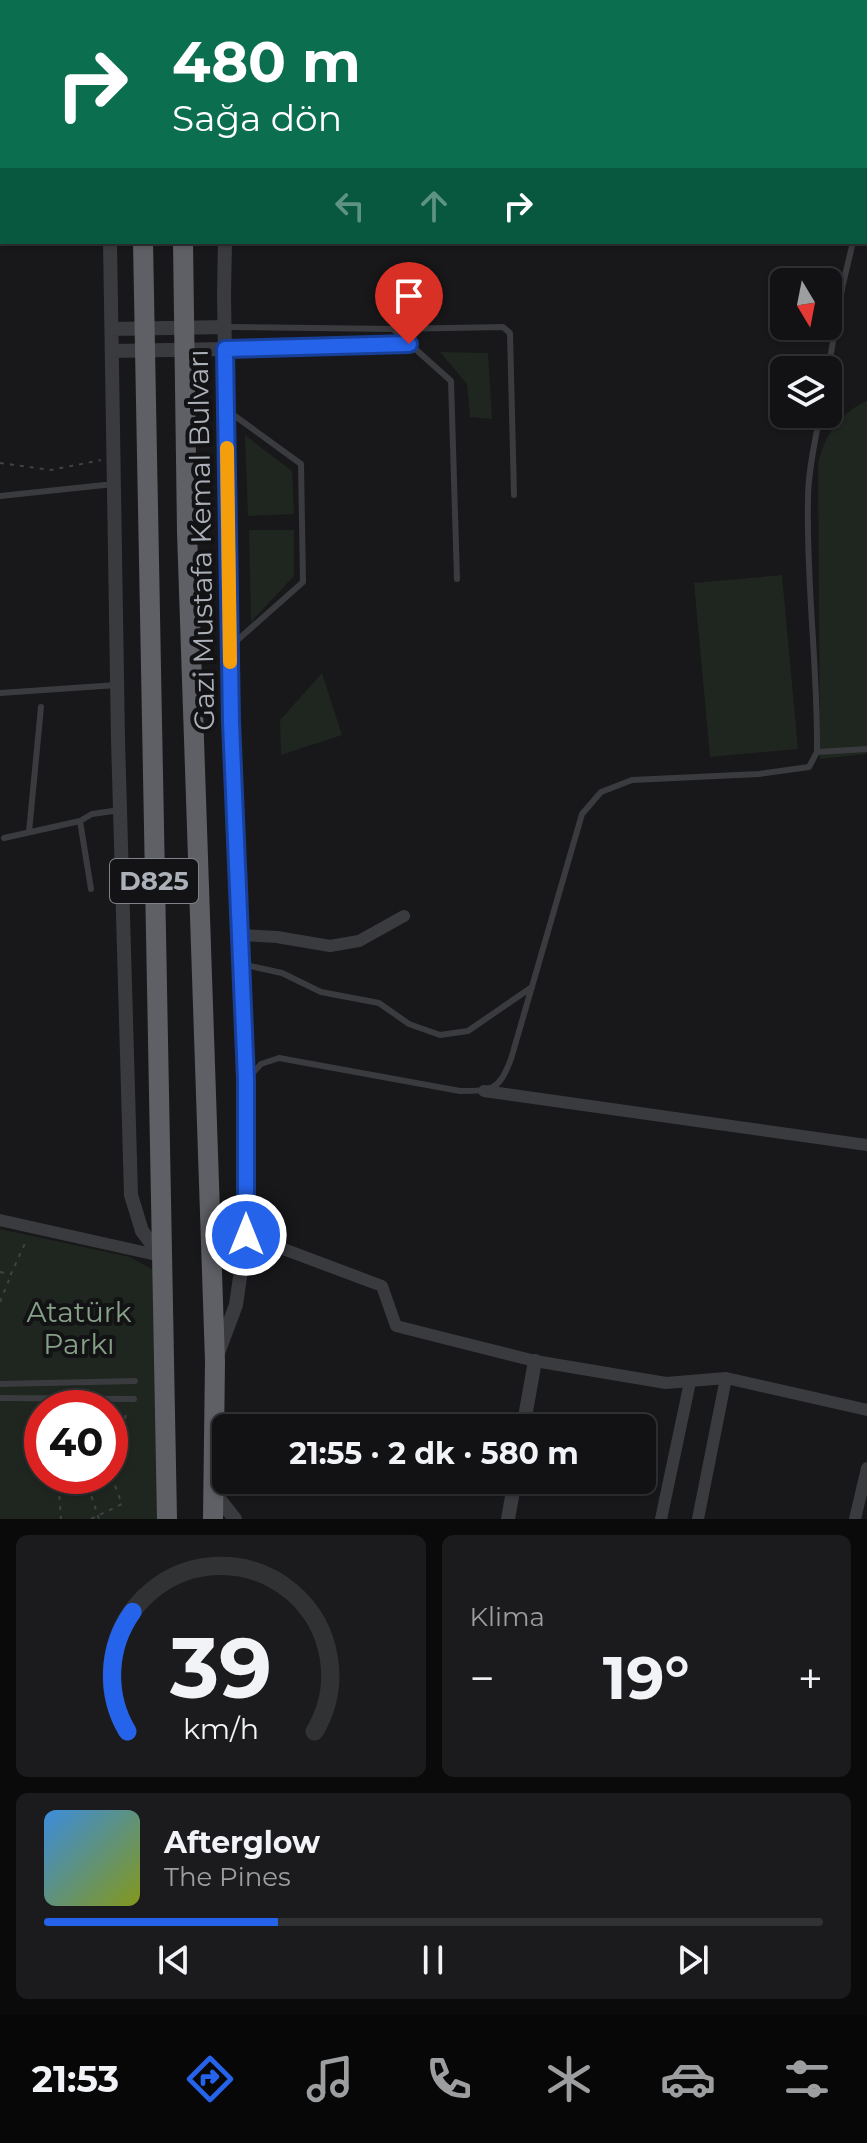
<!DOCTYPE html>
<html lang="tr">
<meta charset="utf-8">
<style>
body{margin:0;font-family:Montserrat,sans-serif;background:#1b1b1d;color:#f1f3f6;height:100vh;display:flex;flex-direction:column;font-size:30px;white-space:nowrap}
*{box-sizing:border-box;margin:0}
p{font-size:26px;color:#9c9ea0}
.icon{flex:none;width:44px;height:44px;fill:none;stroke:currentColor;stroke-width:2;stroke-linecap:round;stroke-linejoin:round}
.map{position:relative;height:1519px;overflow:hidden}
.details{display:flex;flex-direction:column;gap:16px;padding:16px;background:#0a0a0b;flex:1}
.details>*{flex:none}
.guide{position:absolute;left:0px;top:0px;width:868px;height:244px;box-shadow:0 2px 6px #0004,0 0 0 2px #313234;background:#0b6e4f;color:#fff;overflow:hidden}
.needle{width:52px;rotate:170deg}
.controls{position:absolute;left:770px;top:268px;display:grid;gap:16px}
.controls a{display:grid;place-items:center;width:72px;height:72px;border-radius:12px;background:#121214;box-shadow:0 2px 6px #0004,0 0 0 2px #313234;font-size:40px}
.speed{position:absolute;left:24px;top:1390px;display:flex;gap:16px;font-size:40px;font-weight:700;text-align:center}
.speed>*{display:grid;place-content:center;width:104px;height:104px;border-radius:50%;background:#121214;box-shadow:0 2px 6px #0004,0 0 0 2px #313234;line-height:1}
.speed .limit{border:12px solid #d22;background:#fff;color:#111}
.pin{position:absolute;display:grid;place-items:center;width:68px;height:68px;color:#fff;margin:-82px -34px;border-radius:50% 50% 50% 0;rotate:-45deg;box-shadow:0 0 8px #0007}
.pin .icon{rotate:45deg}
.me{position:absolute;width:88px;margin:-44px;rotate:0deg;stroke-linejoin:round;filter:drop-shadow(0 0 6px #0008)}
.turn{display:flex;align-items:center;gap:28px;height:168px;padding:0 40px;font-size:36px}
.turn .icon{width:104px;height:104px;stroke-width:2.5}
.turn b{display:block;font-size:56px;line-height:68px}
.lanes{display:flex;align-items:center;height:76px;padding:0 40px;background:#0003;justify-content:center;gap:40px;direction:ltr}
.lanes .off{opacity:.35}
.big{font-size:60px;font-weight:700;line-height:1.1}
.details .tile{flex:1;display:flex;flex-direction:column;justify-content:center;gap:12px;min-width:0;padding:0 28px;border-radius:12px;background:#1b1b1d}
.details .dial{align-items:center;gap:0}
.dial svg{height:208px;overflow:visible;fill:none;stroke:#313234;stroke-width:7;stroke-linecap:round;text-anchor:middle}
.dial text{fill:#f1f3f6;stroke:none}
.song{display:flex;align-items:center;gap:24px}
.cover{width:96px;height:96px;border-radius:12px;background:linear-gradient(135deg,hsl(210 70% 55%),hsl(70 70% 35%))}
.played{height:8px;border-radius:4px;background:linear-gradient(90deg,#2563eb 30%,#313234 30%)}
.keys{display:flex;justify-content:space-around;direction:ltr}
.heat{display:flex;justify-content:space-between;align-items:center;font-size:44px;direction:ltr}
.details .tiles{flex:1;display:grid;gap:16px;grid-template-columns:1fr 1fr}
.tile:last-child{grid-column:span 2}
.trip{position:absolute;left:212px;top:1414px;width:444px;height:80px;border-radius:12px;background:#121214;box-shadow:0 2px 6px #0004,0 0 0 2px #313234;font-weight:700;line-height:80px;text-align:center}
.menu{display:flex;height:128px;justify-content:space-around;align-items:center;background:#070708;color:#9c9ea0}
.menu .icon{width:56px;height:56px}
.menu .active{color:#2563eb}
.menu b{font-size:36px;color:#f1f3f6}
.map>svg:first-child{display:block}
.green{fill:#1f251f;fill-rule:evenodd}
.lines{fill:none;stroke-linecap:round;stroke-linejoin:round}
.path{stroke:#404245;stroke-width:2;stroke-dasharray:4 6;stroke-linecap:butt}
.service{stroke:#3a3b3f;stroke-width:6}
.minor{stroke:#3a3b3f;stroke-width:12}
.tertiary{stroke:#3a3b3f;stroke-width:14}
.secondary{stroke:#484a4e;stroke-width:16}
.trunk{stroke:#5e6066;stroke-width:20}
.route-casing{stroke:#184099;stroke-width:20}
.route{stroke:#2563eb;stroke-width:14}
.slow{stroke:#f59e0b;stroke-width:14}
.labels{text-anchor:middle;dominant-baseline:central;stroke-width:8;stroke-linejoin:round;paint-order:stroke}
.shield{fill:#131315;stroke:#7e8187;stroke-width:2}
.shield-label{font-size:26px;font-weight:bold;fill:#acb0b8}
.street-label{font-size:28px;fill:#acb0b8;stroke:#131315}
.park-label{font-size:28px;fill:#86a187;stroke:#131315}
</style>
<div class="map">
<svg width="867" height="1519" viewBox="0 0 867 1519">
<rect width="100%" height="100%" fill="#18181a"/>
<path class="green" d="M440,352l48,1 4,66 -22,-2 -3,-33z
M867,401v353l-47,5 -2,-293c5,-29 21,-53 49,-65z
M245,435l47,36 2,43 -46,2z
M249,530h45v46l-43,46z
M782,575l16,174 -88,8 -16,-174z
M322,673l20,62 -61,20 -1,-35z
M0,1229l130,28 27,15 8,247h-165zM42,1408h68v68h-68z"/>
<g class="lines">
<path class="path" d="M0,463l51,7 50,-10
M0,1272l11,2 16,-35
M0,1302l11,-27
M110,1436l14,-12
M58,1476l3,43
M91,1519l31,-15 -10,-26
M99,1519l-11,-33 24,-9 15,-67"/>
<path class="service" d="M0,58l2,-1
M866,187l1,-5
M225,327l168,2 110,-2 7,6 4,162
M393,329l58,52 6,198
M225,349l184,-5
M828,370l15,-86 10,-42
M228,411l73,53 2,118 -70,62
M0,496l114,-12
M0,693l117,-8
M817,752c1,-85 -11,-168 -9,-253 0,-28 7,-57 12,-85
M80,821l11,68
M29,832l12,-125
M4,838l76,-17 12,-7 28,-4
M241,964l41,9 39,19 58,11 30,21 31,11 28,-4 64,-44
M248,1078l13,-14 18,-6 181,33c33,0 39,-1 51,-32l71,-245 19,-22 31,-12 127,-6 50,-7 8,-15 50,-3
M0,1384l135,-3
M0,1398l134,1"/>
<path class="minor" d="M240,935l37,2 53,9 29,-5 45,-25
M484,1091l383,54
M0,1220l161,36
M246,1235l136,51 14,40 139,35 131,22 60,-5 141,32
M661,1519l29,-137
M698,1519l28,-141
M855,1519l12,-51"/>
<path class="tertiary" d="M106,0v2
M216,0v2
M110,242l8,498 13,455 11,36 19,25
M112,329l113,-2
M112,351l113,-2
M218,1353l18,-48 10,-70v-156l-15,-357 -7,-427 1,-53
M523,1428l12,-67
M213,1491l22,28
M508,1519l7,-39"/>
<path class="secondary" d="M850,2l5,-2
M866,23l1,-1"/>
<path class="trunk" d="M138,0v2
M179,0v2
M143,242l24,1277
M183,242l4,290 28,829 -2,158"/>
</g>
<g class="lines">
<g class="route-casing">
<path id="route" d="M246,1235v-156l-15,-357 -6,-373 184,-5"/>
</g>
<use href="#route" class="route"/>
<path class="slow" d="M227,448l3,214"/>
</g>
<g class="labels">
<rect class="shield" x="110" y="859" width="88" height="44" rx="6"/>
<g class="shield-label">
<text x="154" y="881">D825</text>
</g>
<g class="street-label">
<text transform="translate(201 540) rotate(-91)">Gazi Mustafa Kemal Bulvarı</text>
</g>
<g class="park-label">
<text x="79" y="1312">Atatürk<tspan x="79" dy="32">Parkı</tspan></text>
</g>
</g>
</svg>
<div class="controls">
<a><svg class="needle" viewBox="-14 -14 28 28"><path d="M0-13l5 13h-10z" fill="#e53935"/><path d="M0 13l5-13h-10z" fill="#9c9ea0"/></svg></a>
<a><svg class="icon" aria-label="layers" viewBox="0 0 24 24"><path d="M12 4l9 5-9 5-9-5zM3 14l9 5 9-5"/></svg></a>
</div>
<div class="speed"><div class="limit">40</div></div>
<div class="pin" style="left:409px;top:344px;background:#d93025"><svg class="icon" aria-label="arrive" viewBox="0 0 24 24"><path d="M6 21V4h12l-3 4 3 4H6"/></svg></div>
<svg class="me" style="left:246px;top:1235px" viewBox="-20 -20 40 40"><circle r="17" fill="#2563eb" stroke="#fff" stroke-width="3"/><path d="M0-11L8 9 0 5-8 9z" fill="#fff"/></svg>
<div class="trip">21:55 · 2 dk · 580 m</div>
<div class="guide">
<div class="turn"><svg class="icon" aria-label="right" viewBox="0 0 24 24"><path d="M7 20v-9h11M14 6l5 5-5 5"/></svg><div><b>480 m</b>Sağa dön</div></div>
<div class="lanes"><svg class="icon off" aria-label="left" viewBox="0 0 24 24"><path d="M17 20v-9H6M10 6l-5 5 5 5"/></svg><svg class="icon off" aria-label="ahead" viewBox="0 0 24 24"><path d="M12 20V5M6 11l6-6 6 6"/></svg><svg class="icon" aria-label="right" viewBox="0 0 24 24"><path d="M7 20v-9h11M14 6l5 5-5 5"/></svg></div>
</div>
</div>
<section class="details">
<div class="tiles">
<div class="tile dial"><svg viewBox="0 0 100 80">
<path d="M14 69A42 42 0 1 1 86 69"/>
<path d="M14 69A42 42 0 0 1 16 23" stroke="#2563eb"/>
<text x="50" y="56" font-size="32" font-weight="700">39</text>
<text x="50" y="72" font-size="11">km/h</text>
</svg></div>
<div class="tile"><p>Klima</p>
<div class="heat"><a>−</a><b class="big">19°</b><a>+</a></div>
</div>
<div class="tile">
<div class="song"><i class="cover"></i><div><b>Afterglow</b><p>The Pines</p></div></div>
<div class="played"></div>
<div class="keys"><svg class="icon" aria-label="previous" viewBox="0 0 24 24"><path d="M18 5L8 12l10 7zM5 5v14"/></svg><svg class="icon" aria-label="pause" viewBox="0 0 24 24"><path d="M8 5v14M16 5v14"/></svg><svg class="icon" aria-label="next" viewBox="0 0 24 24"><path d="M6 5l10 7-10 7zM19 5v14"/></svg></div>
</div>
</div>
</section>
<nav class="menu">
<b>21:53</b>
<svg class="icon active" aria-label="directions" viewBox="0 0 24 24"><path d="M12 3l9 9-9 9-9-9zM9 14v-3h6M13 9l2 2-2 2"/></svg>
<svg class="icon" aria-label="music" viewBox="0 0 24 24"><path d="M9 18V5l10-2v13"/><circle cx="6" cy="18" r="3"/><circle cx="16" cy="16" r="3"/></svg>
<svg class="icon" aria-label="phone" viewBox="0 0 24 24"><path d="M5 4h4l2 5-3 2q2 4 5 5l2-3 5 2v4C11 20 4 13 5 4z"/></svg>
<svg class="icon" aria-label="climate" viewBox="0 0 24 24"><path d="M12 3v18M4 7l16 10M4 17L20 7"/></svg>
<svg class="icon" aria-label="car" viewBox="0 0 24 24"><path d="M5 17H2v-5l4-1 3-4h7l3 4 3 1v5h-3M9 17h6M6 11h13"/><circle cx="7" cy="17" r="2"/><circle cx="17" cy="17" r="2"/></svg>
<svg class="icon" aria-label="filters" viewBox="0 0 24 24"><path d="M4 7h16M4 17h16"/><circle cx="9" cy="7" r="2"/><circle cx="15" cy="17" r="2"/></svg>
</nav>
